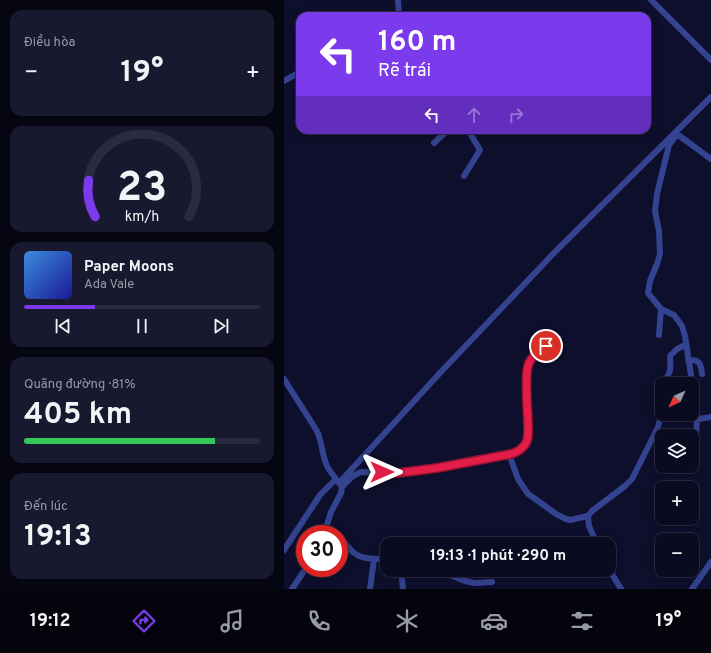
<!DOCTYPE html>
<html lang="vi">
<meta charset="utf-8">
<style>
body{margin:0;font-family:Overpass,sans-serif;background:#18192e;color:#f1f3f6;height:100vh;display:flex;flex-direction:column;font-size:15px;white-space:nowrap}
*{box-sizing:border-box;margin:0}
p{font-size:13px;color:#999ba5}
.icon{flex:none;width:22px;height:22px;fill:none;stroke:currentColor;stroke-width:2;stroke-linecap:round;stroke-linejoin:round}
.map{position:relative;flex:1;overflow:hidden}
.side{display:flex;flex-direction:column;gap:10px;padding:10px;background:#060612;width:284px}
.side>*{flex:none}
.guide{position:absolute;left:12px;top:12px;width:355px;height:122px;border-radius:12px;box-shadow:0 2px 10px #0003,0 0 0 1px #2a2b3f;background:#7c3aed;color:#fff;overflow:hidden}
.needle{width:26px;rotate:226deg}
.fabs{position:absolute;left:371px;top:377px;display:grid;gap:8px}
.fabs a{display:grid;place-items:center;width:44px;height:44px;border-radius:8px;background:#0a0b21;box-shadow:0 2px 10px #0003,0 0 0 1px #2a2b3f;font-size:20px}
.speed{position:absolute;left:12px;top:525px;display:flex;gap:8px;font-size:20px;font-weight:700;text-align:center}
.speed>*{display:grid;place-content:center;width:52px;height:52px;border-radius:50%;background:#0a0b21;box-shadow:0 2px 10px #0003,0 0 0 1px #2a2b3f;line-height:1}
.speed .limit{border:6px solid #d22;background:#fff;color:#111}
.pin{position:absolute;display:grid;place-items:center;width:34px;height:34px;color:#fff;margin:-17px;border:2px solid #fff;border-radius:50%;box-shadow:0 1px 4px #0007}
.me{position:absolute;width:44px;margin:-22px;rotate:90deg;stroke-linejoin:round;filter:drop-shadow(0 0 3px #0008)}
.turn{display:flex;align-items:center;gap:14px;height:84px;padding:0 16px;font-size:18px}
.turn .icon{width:52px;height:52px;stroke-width:2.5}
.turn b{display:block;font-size:28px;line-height:34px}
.lanes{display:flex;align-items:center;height:38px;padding:0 16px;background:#0003;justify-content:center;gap:20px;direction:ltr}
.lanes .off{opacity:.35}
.big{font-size:30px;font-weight:700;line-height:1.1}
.side .card{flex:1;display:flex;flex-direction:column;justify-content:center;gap:6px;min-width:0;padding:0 14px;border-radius:12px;background:#18192e}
.side .dial{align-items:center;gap:0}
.dial svg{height:104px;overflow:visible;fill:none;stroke:#2a2b3f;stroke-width:7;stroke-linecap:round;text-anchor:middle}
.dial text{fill:#f1f3f6;stroke:none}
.song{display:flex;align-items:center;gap:12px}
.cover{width:48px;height:48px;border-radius:6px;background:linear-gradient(135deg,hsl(210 70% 55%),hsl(240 70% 35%))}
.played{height:4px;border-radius:2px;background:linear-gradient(90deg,#7c3aed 30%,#2a2b3f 30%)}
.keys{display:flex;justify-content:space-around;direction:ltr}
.heat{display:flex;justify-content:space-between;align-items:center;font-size:22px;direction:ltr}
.charge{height:6px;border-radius:3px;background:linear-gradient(90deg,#34c759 81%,#2a2b3f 0)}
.trip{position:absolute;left:96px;top:537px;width:236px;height:40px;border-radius:12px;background:#0a0b21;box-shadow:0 2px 10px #0003,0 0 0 1px #2a2b3f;font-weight:700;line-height:40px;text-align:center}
.tab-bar{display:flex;height:64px;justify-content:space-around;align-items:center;background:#04040d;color:#999ba5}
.tab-bar .icon{width:28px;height:28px}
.tab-bar .current{color:#7c3aed}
.tab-bar b{font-size:18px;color:#f1f3f6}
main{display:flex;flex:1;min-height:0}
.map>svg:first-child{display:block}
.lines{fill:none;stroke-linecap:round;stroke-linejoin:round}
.minor{stroke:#344390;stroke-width:6}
.route-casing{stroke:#92132f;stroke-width:10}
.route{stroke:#e11d48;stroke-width:7}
</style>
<main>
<section class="side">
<div class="card"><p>Điều hòa</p>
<div class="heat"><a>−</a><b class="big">19°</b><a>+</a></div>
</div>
<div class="card dial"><svg viewBox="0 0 100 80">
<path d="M14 69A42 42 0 1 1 86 69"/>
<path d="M14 69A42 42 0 0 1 9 41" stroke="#7c3aed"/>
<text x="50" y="56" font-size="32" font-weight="700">23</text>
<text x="50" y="72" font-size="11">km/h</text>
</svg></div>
<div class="card">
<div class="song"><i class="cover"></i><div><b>Paper Moons</b><p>Ada Vale</p></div></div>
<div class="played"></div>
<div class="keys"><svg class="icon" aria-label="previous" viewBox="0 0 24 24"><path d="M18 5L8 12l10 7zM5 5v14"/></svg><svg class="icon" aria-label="pause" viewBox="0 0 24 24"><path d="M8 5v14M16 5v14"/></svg><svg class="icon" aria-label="next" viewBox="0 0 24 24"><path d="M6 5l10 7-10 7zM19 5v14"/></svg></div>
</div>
<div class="card"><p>Quãng đường · 81%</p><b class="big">405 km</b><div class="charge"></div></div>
<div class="card"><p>Đến lúc</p><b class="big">19:13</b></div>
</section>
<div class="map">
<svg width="427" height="589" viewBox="0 0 427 589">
<rect width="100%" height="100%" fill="#0e0f2c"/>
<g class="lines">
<path class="minor" d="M114,0l1,16
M367,0l60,60
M0,81l16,-9
M393,134l34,25
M392,136l-7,9 -12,49 -2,17 4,20 1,23 -3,10 -7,17 -2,12 13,16 13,6 8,11 3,10 6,39v6l-4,3
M150,143l14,-13
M180,176l16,-26 -12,-20
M375,335l2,-26
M404,360c12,-1 13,4 14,14
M383,377c5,-7 3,-13 3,-21l7,-7 8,-4
M0,379l33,52c5,11 5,24 10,35 4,8 11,14 15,21l-1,6 -10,19 -7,22
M408,395l1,4 -1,4
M408,412l3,4 4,3 12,-2
M412,436l1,-18
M225,454l9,25 10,15 6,4 22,16 10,5 4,1 18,-4
M55,483l100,-109 114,-120 158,-157
M58,487l11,-11 8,-4 37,1 39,-5 74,-14 10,-5 7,-9 -1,-70 3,-10 7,-7 9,-7
M55,539c6,3 9,8 14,13 9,8 23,7 34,7
M313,544l-8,-18 -1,-10 4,-5 33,-25 7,-7 26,-52 4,-14
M0,550l36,-55 16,-16
M55,551l6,-8
M325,569l12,20
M117,570l2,19
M153,570l28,11 10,2 17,-1
M8,589l14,-21
M86,589l4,-30
M408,589l19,-27"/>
</g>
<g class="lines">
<g class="route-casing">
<path id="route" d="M98,472l16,1 39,-5 74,-14c6,-2 12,-5 15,-11 3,-5 2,-12 2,-18 0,-13 -4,-52 1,-62 3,-7 11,-13 17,-17"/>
</g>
<use href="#route" class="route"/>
</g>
</svg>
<div class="fabs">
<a><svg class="needle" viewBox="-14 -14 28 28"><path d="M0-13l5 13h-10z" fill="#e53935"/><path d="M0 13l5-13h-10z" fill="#999ba5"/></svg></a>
<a><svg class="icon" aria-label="layers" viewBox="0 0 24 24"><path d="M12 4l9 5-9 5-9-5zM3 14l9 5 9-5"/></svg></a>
<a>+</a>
<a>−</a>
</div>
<div class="speed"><div class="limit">30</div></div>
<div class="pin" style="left:262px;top:346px;background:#d93025"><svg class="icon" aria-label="arrive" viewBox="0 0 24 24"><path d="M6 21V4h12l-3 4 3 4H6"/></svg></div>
<svg class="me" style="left:98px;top:472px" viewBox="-20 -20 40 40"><path d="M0-17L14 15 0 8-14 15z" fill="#e11d48" stroke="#fff" stroke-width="4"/></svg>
<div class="trip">19:13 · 1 phút · 290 m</div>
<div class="guide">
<div class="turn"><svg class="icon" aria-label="left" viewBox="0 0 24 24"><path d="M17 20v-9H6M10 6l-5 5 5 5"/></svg><div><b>160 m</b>Rẽ trái</div></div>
<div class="lanes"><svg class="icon" aria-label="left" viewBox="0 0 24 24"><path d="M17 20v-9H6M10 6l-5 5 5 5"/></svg><svg class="icon off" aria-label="ahead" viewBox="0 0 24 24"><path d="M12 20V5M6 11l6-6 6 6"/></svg><svg class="icon off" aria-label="right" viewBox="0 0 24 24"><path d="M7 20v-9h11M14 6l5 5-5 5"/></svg></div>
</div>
</div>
</main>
<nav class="tab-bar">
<b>19:12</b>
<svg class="icon current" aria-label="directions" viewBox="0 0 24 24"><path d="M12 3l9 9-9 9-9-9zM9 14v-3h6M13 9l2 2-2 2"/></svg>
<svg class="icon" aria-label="music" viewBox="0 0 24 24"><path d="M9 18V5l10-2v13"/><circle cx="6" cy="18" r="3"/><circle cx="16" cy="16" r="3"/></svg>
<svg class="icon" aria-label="phone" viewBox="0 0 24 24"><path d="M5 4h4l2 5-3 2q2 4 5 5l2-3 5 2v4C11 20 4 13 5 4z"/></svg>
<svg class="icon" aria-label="climate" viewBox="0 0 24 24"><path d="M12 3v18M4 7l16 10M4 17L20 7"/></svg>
<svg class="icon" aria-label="car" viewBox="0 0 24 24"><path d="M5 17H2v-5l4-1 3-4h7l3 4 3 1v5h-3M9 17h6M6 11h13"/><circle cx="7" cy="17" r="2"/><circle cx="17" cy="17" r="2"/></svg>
<svg class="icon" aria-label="filters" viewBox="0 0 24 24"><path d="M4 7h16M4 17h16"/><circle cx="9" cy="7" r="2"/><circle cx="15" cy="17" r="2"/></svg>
<b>19°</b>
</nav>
